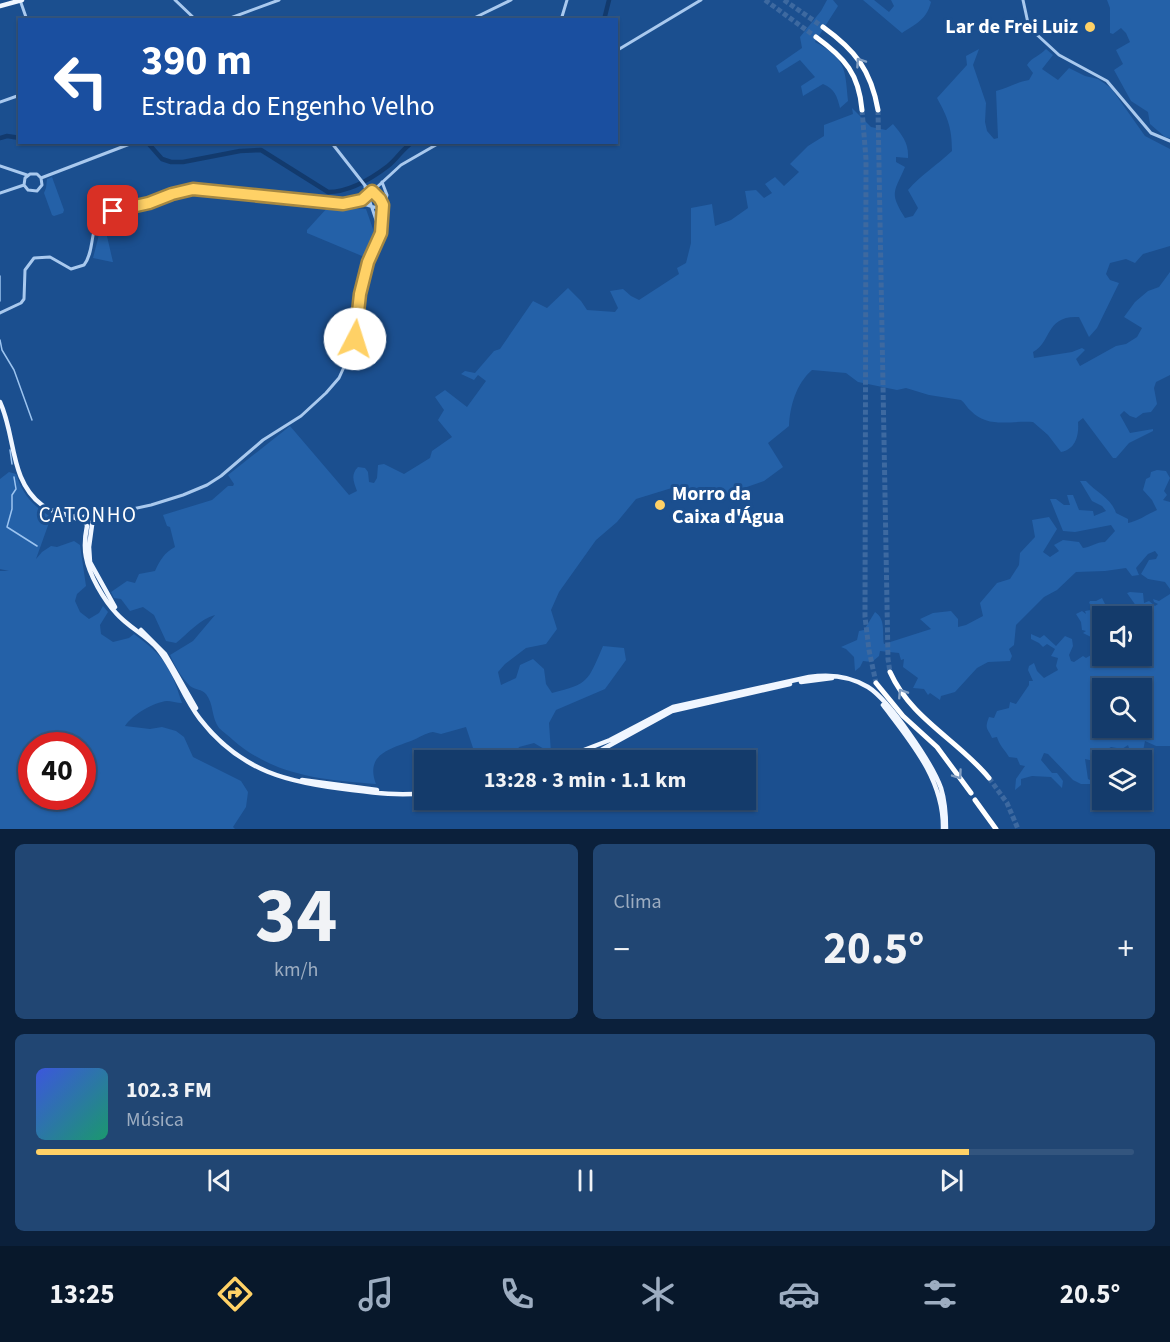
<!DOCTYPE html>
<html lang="pt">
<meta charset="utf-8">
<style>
body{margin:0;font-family:"Source Sans 3",sans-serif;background:#214673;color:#f1f3f6;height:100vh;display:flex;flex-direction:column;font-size:22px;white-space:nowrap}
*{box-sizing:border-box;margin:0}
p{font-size:20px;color:#9dadc1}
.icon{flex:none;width:33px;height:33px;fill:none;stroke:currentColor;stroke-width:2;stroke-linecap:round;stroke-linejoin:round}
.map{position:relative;height:829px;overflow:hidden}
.drawer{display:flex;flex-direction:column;gap:15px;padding:15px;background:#0b203b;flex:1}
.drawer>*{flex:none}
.top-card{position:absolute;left:18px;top:18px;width:600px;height:126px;border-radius:0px;box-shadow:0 2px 4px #0004,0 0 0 2px #33557e;background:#1a4fa0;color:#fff;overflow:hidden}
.controls{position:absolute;left:1092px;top:606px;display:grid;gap:12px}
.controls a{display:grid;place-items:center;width:60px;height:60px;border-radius:0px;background:#143b6b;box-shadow:0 2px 4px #0004,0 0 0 2px #33557e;font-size:30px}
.speed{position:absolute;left:18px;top:732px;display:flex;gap:12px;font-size:30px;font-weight:700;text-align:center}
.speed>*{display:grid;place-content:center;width:78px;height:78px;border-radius:50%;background:#143b6b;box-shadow:0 2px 4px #0004,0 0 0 2px #33557e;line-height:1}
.speed .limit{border:9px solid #d22;background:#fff;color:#111}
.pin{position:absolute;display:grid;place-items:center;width:51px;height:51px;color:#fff;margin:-26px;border-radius:12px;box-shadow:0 3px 9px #0006}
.me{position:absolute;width:66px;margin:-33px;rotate:5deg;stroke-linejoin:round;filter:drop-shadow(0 0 4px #0008)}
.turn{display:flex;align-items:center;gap:21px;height:126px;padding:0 24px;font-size:27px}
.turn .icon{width:78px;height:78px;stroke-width:2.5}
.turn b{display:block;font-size:42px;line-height:51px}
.big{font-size:45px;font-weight:700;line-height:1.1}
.drawer .tile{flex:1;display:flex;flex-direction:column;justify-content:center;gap:9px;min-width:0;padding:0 21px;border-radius:9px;background:#214673}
.drawer .dial{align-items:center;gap:0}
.dial b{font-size:78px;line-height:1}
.song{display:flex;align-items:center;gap:18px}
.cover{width:72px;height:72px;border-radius:9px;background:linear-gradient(135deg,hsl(230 70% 55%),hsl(160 70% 35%))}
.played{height:6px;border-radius:3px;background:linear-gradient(90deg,#ffd166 85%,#33557e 85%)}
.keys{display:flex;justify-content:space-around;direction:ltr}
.heat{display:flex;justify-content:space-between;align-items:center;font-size:33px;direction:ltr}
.drawer .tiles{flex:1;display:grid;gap:15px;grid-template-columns:1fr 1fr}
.tile:last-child{grid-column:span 2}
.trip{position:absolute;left:414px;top:750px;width:342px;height:60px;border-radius:0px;background:#143b6b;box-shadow:0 2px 4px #0004,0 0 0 2px #33557e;font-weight:700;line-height:60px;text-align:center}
.tabs{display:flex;height:96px;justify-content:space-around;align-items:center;background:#08182b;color:#9dadc1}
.tabs .icon{width:42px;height:42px}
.tabs .selected{color:#ffd166}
.tabs b{font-size:27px;color:#f1f3f6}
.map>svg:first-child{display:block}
.green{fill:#2461a8;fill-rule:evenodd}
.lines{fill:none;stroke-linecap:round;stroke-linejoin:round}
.stream{stroke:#9cc4f0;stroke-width:1.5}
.river{stroke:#123a6d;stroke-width:4.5}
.highway-tunnel{stroke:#3d69a0;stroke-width:5;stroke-dasharray:5 2.5;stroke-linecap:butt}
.minor{stroke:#a9c9ee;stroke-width:3}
.major{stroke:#f0f6ff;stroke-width:4.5}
.highway{stroke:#fff;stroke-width:5}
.oneway{stroke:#829ec1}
.route-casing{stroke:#a68842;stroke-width:15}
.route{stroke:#ffd166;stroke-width:10}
.poi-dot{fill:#ffd166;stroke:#1b4f8f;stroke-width:2}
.labels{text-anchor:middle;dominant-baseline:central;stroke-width:6;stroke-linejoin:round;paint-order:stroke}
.poi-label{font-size:20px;font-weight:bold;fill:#fff;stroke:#1b4f8f;text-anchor:end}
.neighbourhood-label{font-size:21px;letter-spacing:1.5px;fill:#fff;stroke:#1b4f8f}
</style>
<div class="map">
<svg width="1170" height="829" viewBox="0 0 1170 829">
<rect width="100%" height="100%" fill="#1b4f8f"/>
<path class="green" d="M827,0h6l5,6 -23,36c31,17 30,26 33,59l-8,7c-3,-12 -5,-19 -17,-24l-20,12 -2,-10 14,-9 -15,-17 -21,13 -3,-7 26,-18 -2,-11 21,-26z
M863,0h11l15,12 5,-6 -3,-6h38l2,2c-4,17 -15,22 -29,31z
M1107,0h63v138l-5,-1 -15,-13 -2,-12 -17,-11 -17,-31 9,-6 -7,-14 14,-8 -4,-9 -5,-5 -8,6 -3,-1v-25z
M979,49l-6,16 13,38 -1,19 2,9 7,8 4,-1 -2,-47c12,-3 21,-9 33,-11l4,-7 -6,-8c5,-8 13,-9 19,-16l7,6 -11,14 16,11 11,-12 16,8 13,3 13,9 34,48 25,13v97l-27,8 -8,9 -9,-4 -16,4 -4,11 4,6 9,3 -22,45 -8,9 -10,-20c-34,-2 -27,25 -46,35l1,6 38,-6 10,-4 3,2 -9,9 4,7 36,-20 10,-2 11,-7 5,-9 -18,-11 11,-15 13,-11 11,-4 11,-15v103l-14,7 -2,6 3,16 -6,8 -8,1 -7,5 -6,-2 -6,-5 -4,4 10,18 23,-4v2l-24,12 -13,15h-3l-30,-40 -5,4c1,13 -2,27 -17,30l-13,-17 -15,-13c-21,-2 -45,7 -62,-11 -4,-3 -6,-8 -10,-11l-32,-5 -23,-7 -9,2 -39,-8 -12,-9 -34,-3c-16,14 -22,36 -23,56l-21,17 15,24 -19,14 -57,20 -32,-14 -39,12 -19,23 -21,18 -37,52 -8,18 6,19 -11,15 -20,4 -21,16 -7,8 3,13 15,-7 4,-13 13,-6 11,10 2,15 6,9c37,-9 36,-12 51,-47l21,2 2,12 -21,29 -49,21 -7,13 2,30 -17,-10 -15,4 -7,13h-35l-11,-33 -25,7 -8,-2c-8,1 -14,6 -22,9 -22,8 -46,14 -35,43 -52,-4 -102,-8 -143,-44 -4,-4 -10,-8 -14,-12 -8,-11 -5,-24 -13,-34 -4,-5 -11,-4 -16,-8 -9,-9 -15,-20 -20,-31l23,-14 22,-26c-15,4 -28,19 -39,28l-10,-2 -12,-26 -11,-8 -13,4 -9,-12 -7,-1 -3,-6 16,-11 8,2 4,-9 16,-3c5,-11 9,-18 20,-24l-5,-20 -3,-1 -4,-11 49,-15 16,-14h5l1,-2 -6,-9 62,-49 59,69 8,-4c-3,-9 -7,-16 1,-24l7,1 3,4 1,10 5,1 3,-5 1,-13 6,-1 20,10 26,-16 2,-7 20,-14 -14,-17 6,-10 -9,-13 10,-7 22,17 19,-26 -8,-6 -4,5 -13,-6 4,-3 10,2 19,-22 6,-2 33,-48 14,7 21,-20 13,13 6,9 28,2 3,-4 -8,-17 13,-2 8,7 8,4 40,-26 -2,-6 9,-5 5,-20v-35l21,-4 3,22 16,-6 17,-12 -3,-17 11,-1 8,8 8,-5 -7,-9 10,-7 9,9 15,-14 -9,-8 18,-18 16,-10v-11l29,-11 -1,-6 19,19 15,3 7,-6c9,11 16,19 15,34l-12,-1v5l9,5c-11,26 -16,25 0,51l8,-2 5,-8 -10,-18c13,-15 29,-25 44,-39 0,-23 -4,-33 -15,-53l30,-33 -1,-9z
M52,177l12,33 -1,3 -9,3 -2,-1 -8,-22 2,-5 1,-9z
M328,207l38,2 8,23 -7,23 -5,1 -55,-23v-3z
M103,219l10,43h-1l-19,-4z
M1157,470l9,1 4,7 -6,13 3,4 -4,5 7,2v87l-5,-7 -17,-3 -7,-5 8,-14 7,-1 2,-4 -3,-4 -7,3 -12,14 3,7 -7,1 -6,-8 -21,3 -29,1 -19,18 -13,7 -28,28 -2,20 -5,4 3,7 -2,5 -22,1 -11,6 -22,24 -14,4 -1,4 -10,-7 -2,2 -4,-6 -11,-1 5,-10 -15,-11 1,-8 -3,1 -2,-7 -19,-2 -1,5 -7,6 -9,-1 -3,6 -5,4 -1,-14 -8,-8 -5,-2 16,-7 2,-9 5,-1 11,-18c11,7 7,21 9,32l47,-15 -11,-10 13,-6 18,-2 7,8v8l8,-2 17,-9 -3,-13 17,-20 13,-4 9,-14 1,-12 15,-16 -3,-17 17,-3 8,12 -14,23 7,5 9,-6 -5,-6 9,-5 16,2 4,6c8,-1 13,-6 22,-6l10,-11 -4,-6 -36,7 -12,-1 -13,-32h6l8,6h6l-3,-10h6l6,15 14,1 1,5 12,-5 -4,-5 -10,-5 -12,-20h6c10,11 26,18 30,32l12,6v4c8,-1 20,-9 29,-13l-5,-10 -9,-10 3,-11 4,-2 1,-5z
M9,472l7,2c7,21 16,31 35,43l-15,42 6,-7 9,-6 6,1 17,-6 6,4 6,41 -9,8 -2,7 5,11 9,7 10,-6 4,-7 5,6 -8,13 1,9 12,8 16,-4 5,-4c31,23 36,32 48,69 -5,0 -11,-2 -15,-2 -13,1 -35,14 -42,25l25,3 12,-2 14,4 8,6 9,20 48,24 7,11 -2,15 -13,20 2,2h-235v-258h9l-9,-2v-90zM32,746h50v50h-50z
M1130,592l13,1 1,10 5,-2 6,5 3,-2 -4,-2 -1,-3 6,2 11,-7v152h-14l-11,-5 -2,10 -8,2 -5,-2 -2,-6 -6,4 -11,-2 -5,3 16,7 6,-2 3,1 -3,4c-16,0 -28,3 -43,-1l3,20 4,2 -2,3h-9l-8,-4 -25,-26 -4,-1 -3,7 11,13h5l6,8 -1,7 -11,-11 -19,-1 -11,3v6l-6,5 1,-11 9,-13 -5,-1 -3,-7 -8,-1c-4,-7 -10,-12 -12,-20l-5,1c-4,-10 -8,-8 -3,-21l5,1 3,-7 12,-3 1,-6 6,2 13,-19v-4h4l-5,-11 1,-4 5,-3 3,8 7,7 14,-8 -2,-4 2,-8 -7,-2 4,-7 -8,-5 -4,3 -4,-4 -8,-4v-5l9,4 4,-3 12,11 9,-10 7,3 1,7 -4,9 2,6 3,1 9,-6 3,2 5,-3 7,-10 -7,-8 -8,-4 3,-2 -4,-1 -1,-8 -5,-8 6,-3 4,3 -1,-3 11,-2 -7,-6 1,-2h6l6,-3 7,14 -3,4h-4v40h40v-40h-5l2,-6 -12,-17zM1102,688h40v40h-40z"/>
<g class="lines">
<path class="stream" d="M0,276v25
M0,340l2,10 12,20 18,50
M10,450l2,14
M14,477l2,12 -4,6v14l-5,18 30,19"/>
<path class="river" d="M604,20l5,-20
M0,138l7,-2 13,2
M147,142l15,17 9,3h12l57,-11 21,-1 67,42c22,0 43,-13 60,-26 9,-7 15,-18 25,-24"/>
<path class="highway-tunnel" d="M765,0l51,37
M784,0l39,27
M862,110l4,49 -1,458 4,33 7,33
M878,110l10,549 2,13
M989,778l18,25 11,26"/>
<path class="minor" d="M20,0l7,20
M175,0l21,20
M1023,0l5,23 6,9 25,23 48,26 44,52 19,8
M225,20l54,-20
M470,20l41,-20
M561,20l6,-20
M616,51l85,-51
M0,102l20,-7
M0,166l27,9
M41,178l94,-36
M24,185l4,5 9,1 5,-6 -1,-7
M24,185l1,-7 5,-4h7l4,4
M365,187l12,36 1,15
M0,193l24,-8
M345,204l19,-5 37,-34 40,-23
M0,313l21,-10 3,-4 1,-29 9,-12 16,-1 21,12 13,-4c11,-14 5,-35 17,-48 8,-10 29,-9 40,-12 22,-4 35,-14 59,-16l146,16 17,-1 18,5h2l4,-14 -5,-13
M84,516l30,-3 37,-8 32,-10 24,-10 14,-9 42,-36 38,-24 25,-23 13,-15 15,-33 6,-51 8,-32 12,-24 3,-29 -3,-10 -13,-11 -36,-46"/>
<path class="major" d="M0,6l22,-6
M0,402c16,34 9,78 42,103 13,10 30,8 43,18
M75,516l16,3 2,3 -1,3
M92,525l-3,22 1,15 25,45
M87,526c-2,10 -3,21 -1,31 3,18 18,43 30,56 12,14 30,22 42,36 17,21 25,48 42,70 41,53 89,64 152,71 24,3 48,6 72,3
M141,630l24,24 31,54
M801,682l31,-4
M883,705c28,37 61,75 60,124
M558,760l52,-20 63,-33 136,-30c20,-3 41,-1 59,10 21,13 64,76 73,101 4,13 5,27 5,41
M583,760l89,-49 118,-27
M302,780l75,10"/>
<path class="highway" d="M823,27c32,23 48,43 55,83
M816,37c29,21 43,37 46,73
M890,672c21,47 68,68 99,106
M876,683l27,33 34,31 34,46
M975,800l21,29"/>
</g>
<defs><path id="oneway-chevron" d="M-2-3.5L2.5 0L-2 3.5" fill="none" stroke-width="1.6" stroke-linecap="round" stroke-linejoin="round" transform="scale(1.5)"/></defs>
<g class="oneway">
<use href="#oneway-chevron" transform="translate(860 62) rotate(-124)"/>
<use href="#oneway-chevron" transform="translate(902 693) rotate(-123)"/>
<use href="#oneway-chevron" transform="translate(958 775) rotate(55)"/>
</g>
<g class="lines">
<g class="route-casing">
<path id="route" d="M113,211l36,-8 23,-9 21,-5 150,15 19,-4 10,-9 8,8 3,6 -2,28 -13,29 -8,32 -5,45"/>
</g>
<use href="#route" class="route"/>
</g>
<g class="poi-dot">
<circle cx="1090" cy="27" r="6"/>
<circle cx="660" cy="505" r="6"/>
</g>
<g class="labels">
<g class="poi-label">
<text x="1078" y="27">Lar de Frei Luiz</text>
<text x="672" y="494" text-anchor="start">Morro da<tspan x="672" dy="23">Caixa d'Água</tspan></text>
</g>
<g class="neighbourhood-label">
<text x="88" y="515">CATONHO</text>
</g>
</g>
</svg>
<div class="controls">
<a><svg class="icon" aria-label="sound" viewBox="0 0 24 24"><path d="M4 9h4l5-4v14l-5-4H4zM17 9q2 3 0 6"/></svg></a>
<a><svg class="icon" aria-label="search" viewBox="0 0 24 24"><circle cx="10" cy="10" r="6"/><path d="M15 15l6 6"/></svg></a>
<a><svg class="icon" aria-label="layers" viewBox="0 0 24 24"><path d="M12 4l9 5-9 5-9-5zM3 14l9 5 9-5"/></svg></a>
</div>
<div class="speed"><div class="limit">40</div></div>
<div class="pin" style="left:113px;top:211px;background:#d93025"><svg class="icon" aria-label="arrive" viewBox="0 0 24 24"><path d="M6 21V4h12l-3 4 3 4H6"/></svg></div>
<svg class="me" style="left:355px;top:339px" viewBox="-20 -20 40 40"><circle r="19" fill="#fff"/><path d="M0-13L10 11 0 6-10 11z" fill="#ffd166"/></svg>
<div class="trip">13:28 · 3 min · 1.1 km</div>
<div class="top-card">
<div class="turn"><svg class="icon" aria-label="left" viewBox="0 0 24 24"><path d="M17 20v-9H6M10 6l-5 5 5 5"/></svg><div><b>390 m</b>Estrada do Engenho Velho</div></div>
</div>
</div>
<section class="drawer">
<div class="tiles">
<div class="tile dial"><b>34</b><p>km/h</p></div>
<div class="tile"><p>Clima</p>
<div class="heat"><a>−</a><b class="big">20.5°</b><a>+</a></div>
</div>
<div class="tile">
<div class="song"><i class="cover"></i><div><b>102.3 FM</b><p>Música</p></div></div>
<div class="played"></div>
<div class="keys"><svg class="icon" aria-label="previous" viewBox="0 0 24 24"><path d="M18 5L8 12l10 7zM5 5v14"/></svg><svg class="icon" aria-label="pause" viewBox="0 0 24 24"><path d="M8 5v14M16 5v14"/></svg><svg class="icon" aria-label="next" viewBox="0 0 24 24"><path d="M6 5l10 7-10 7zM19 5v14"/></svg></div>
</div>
</div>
</section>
<nav class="tabs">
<b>13:25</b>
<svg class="icon selected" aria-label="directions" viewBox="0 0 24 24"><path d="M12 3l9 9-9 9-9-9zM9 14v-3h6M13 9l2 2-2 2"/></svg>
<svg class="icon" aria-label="music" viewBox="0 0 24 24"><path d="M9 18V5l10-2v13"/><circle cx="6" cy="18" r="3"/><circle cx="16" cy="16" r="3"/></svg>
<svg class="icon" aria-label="phone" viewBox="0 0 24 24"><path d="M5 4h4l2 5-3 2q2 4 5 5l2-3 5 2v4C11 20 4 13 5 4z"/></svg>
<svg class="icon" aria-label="climate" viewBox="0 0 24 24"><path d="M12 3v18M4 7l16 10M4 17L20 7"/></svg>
<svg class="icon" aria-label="car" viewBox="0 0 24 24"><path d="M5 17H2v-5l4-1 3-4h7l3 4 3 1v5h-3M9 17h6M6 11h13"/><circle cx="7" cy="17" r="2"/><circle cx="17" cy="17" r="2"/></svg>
<svg class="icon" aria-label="filters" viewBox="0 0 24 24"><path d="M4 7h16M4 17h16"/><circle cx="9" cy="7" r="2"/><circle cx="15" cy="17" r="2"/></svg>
<b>20.5°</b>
</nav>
